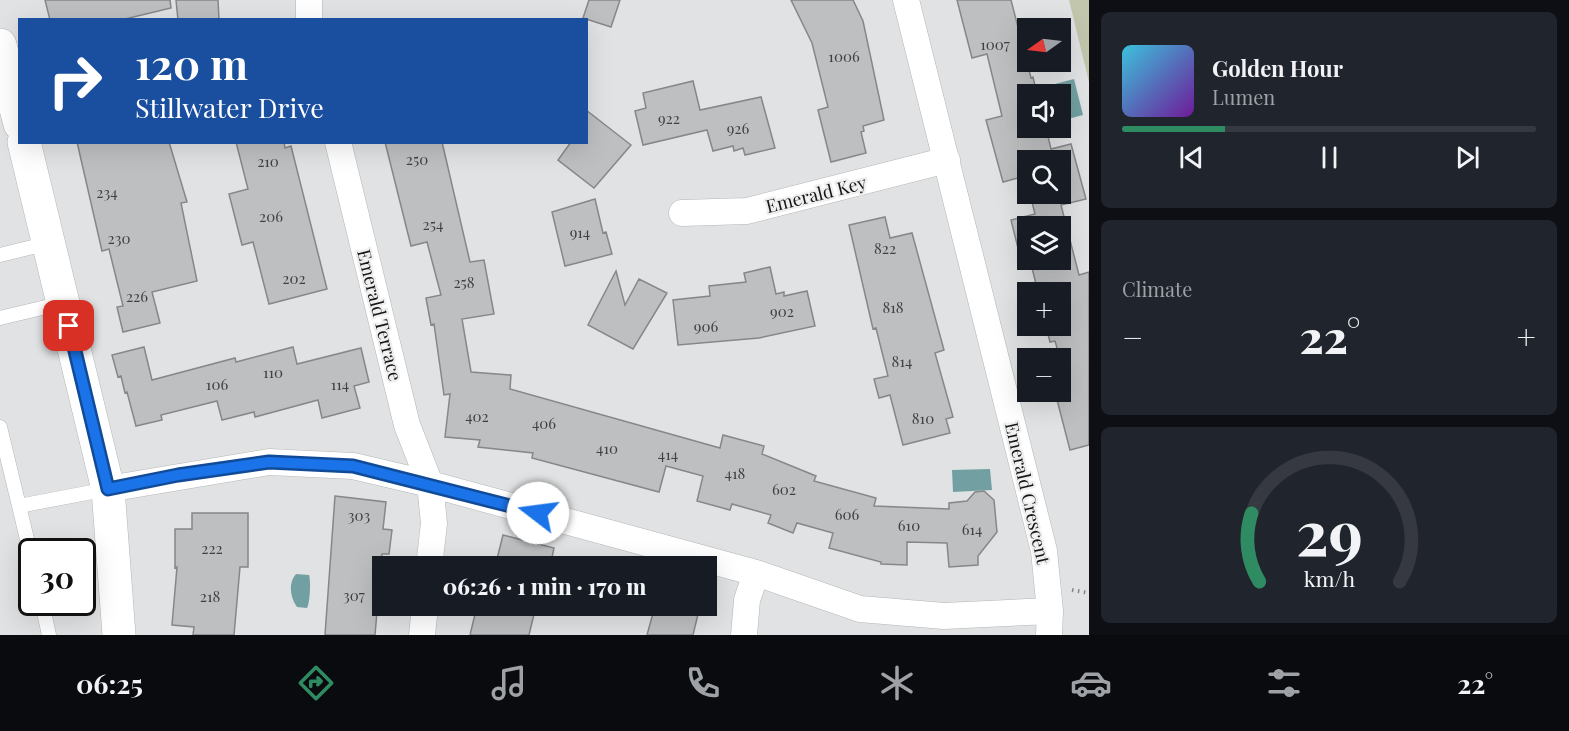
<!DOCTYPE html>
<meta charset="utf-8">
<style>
body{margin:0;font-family:"Playfair Display",serif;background:#20242c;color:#f1f3f6;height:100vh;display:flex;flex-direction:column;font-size:22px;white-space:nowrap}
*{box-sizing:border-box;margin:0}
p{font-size:20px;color:#9ea1a6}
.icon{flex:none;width:33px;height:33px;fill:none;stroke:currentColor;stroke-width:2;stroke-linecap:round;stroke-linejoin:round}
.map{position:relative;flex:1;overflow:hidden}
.sheet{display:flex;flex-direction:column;gap:12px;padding:12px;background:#0d0f14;width:480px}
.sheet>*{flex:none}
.top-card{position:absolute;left:18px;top:18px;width:570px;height:126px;border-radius:0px;box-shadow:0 6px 24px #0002;background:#1a4fa0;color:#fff;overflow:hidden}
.needle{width:39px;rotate:256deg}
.controls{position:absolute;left:1017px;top:18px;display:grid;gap:12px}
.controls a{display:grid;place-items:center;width:54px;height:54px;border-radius:0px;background:#171b24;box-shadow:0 6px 24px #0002;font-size:30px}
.speed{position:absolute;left:18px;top:538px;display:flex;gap:12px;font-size:30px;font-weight:700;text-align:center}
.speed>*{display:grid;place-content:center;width:78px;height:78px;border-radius:50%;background:#171b24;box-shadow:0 6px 24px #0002;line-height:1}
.speed .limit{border:3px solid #111;border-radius:9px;background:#fff;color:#111}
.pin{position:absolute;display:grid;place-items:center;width:51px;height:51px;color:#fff;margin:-26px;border-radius:12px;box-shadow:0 3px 9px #0006}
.me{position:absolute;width:66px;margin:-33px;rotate:285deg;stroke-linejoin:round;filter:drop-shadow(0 0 4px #0008)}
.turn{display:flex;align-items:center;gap:21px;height:126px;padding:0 18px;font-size:27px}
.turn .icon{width:78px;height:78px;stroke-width:2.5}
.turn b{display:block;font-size:42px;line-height:51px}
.big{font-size:45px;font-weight:800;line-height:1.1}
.sheet .tile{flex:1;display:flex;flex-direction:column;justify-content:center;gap:9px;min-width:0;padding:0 21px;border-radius:9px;background:#20242c}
.sheet .dial{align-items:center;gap:0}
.dial svg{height:156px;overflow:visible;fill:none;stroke:#363941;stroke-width:7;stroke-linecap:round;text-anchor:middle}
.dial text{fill:#f1f3f6;stroke:none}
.song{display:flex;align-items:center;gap:18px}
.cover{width:72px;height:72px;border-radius:9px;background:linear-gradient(135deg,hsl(190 70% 55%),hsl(280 70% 35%))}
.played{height:6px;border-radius:3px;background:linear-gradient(90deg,#2f8b62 25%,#363941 25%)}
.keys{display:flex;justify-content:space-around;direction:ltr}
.heat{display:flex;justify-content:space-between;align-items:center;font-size:33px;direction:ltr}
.trip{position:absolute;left:372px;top:556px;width:345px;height:60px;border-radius:0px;background:#171b24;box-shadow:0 6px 24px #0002;font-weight:800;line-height:60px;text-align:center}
.dock{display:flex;height:96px;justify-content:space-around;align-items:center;background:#090b0e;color:#9ea1a6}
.dock .icon{width:42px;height:42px}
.dock .active{color:#2f8b62}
.dock b{font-size:27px;color:#f1f3f6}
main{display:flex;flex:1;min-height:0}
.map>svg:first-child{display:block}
.green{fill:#c2c6ad}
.water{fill:#72a0a2}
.building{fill:#bebfc0;stroke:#868788;stroke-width:1.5}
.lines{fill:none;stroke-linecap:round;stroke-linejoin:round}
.lane-casing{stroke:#b5b6b7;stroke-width:15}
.street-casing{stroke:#b5b6b7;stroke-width:27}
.secondary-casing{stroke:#b5b6b7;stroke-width:34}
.path{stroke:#868687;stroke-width:4;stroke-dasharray:1.5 4.5;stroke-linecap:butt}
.lane{stroke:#fff;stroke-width:14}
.street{stroke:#fff;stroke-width:26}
.secondary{stroke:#fff;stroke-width:33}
.route-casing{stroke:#114b97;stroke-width:15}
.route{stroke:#1a73e8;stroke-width:10}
.labels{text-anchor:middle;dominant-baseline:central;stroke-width:4.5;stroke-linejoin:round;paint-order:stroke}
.number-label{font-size:15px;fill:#404040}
.street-label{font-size:18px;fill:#161616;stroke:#efeff0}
</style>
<main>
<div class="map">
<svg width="1089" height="635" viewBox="0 0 1089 635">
<rect width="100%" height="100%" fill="#e1e2e3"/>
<path class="green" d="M1069,0h20v82z"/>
<path class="water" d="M1074,79l9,36 -19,5 -4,-26h-2l-3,-10z
M990,469l2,21 -39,2 -1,-22z
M296,574l13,1c2,5 1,28 -2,33l-10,-1c-7,-10 -9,-24 -1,-33z"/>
<path class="building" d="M45,0h125l1,8 -50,12h-71z
M176,0h42l1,20h-41z
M589,0h31l-9,27 -28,-9z
M791,0h62l10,21 21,99 -21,6 1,5 -3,1 5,21 -35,9 -13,-52 10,-3 -16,-64z
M957,0h54l20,78 2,-1 4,17h-9v34h18l5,21 20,-5 15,55 -25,6 18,70 10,-3v173l-19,5 -15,-58h5v-34l-5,-17 -5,1 -4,-16h14v-34h-22l-8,-32h30v-34h-32v23l-1,-3 -9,2 -7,-28 24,-6 -5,-20h30v-34h-32v24l-3,-8 -22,6 -17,-62 16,-4 -15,-62 -15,4z
M693,81l7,29 61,-13 14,51 -30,7 -2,-7 -9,3 -1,-5 -20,5 -6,-21 -64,15 -8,-34 11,-3 -3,-15z
M586,110l45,35 -37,43 -36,-28 13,-18h15z
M77,142h92l18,60 -6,1 16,78 -45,11 8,31 -37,9 -6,-25 6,-1 -14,-57 -7,2z
M236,142h48l1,6 6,-2 36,143 -58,15 -16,-62 -11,3 -13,-51 19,-5z
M385,142h57l28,120 14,-2 10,54 -32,5 9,53 40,3 -1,14 210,59 3,-13 41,11 -2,8 54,22 -2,5 62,17 -2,8 75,3v-6l18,-2 8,-9 9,-1 10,9 3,32 -19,24v9l-29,2 -2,-24 -40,-1v23l-26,-1v-2l-52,-14 4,-15 -36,-10 -4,10 -25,-10 3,-8 -39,-11 -2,6 -33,-9 6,-25 -37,-10 -7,26 -127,-34 1,-5 -55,-6 2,-7 -35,-3 5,-43 -6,1 -10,-71 -3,1 -5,-27 15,-3 -14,-53 -16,4z
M595,199l8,34 3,-1 6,22 -47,12 -13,-54z
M885,217l5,21 22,-5 32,117 -9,3 18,64 -7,2 4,14 -47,12 -13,-50 -11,3 -5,-19 14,-3 -12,-48 -3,1 -24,-104z
M770,267l6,27 8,-2v4l23,-5 8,35 -56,12 -81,7 -5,-45 37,-4 -1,-10 37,-4 -2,-9z
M616,271l9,34 14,-26 28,14 -34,56 -45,-24z
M144,347l8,33 83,-22 1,4 57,-15 4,17 64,-16 8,34 -15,4 6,22 -38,10 -4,-18 -63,17 -1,-5 -32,8 -5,-19 -56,14 1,5 -26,6 -9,-34 -2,1 -4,-17 -3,1 -6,-22z
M335,496l51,6 -3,27 9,1 -3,24h-7l-7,81h-50z
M192,513h56v54h-8l-6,68h-41l1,-8 -22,-2 5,-58 -2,1v-39h17z
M503,535l51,13 -4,19h-55z
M477,606h59l-7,29h-59z
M655,606h45l-7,29h-46z"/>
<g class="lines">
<g class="lane-casing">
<path id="lane" d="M0,255l49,-12
M0,318l63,-15
M0,427l32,133
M19,506l89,-17
M42,603l7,32"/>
</g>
<g class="street-casing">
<path id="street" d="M309,20v-20
M338,142l69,283 23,59 4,39 -5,44
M682,213l65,-2 200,-51
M108,489l161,-27 84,4 77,18 326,89 104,36 84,7 106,-5 -6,-60 -138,-551
M422,635l3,-29
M744,635l3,-35 9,-27
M1049,635l1,-24"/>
</g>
<g class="secondary-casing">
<path id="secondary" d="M0,45l20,79
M24,142l84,347 11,146"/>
</g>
<path class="path" d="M1072,590l17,3"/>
<use href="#lane" class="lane"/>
<use href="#street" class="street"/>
<use href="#secondary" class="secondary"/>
</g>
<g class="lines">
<g class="route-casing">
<path id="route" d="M69,326l39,163 70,-14 91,-13 84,4 185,47"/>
</g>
<use href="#route" class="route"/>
</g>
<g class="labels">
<g class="number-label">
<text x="995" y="44">1007</text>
<text x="844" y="56">1006</text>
<text x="669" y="118">922</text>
<text x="738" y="128">926</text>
<text x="417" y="159">250</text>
<text x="268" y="161">210</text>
<text x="107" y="192">234</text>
<text x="271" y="216">206</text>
<text x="433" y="224">254</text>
<text x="580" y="232">914</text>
<text x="119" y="238">230</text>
<text x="885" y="248">822</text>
<text x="294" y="278">202</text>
<text x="464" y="282">258</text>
<text x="137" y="296">226</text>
<text x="893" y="307">818</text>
<text x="782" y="311">902</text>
<text x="706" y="326">906</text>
<text x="902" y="361">814</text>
<text x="273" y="372">110</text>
<text x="217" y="384">106</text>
<text x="340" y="384">114</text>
<text x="477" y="416">402</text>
<text x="923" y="418">810</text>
<text x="544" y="423">406</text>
<text x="607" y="448">410</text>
<text x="668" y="454">414</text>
<text x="735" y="473">418</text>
<text x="784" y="489">602</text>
<text x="847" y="514">606</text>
<text x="359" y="515">303</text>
<text x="909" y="525">610</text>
<text x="972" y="529">614</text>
<text x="212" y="548">222</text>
<text x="354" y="595">307</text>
<text x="210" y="596">218</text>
</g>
<g class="street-label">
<text transform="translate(816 194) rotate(-14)">Emerald Key</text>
<text transform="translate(380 315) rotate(76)">Emerald Terrace</text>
<text transform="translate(1028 493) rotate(77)">Emerald Crescent</text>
</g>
</g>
</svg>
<div class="controls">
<a><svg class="needle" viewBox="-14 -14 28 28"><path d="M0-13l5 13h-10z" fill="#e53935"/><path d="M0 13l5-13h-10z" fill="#9ea1a6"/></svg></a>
<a><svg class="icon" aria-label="sound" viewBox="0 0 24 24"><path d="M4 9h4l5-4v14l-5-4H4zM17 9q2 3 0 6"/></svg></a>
<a><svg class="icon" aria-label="search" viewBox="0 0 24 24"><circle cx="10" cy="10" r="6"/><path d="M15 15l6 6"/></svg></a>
<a><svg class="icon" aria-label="layers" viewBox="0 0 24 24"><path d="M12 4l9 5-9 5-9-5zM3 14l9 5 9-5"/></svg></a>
<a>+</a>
<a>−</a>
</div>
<div class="speed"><div class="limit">30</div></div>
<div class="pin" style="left:69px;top:326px;background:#d93025"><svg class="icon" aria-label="arrive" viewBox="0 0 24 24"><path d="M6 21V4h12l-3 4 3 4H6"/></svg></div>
<svg class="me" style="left:538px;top:513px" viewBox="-20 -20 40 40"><circle r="19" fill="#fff"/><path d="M0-13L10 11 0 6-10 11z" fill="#1a73e8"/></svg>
<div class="trip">06:26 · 1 min · 170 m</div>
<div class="top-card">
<div class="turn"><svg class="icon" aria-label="right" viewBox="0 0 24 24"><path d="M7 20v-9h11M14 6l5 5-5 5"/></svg><div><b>120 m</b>Stillwater Drive</div></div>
</div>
</div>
<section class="sheet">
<div class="tile">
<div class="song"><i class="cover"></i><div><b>Golden Hour</b><p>Lumen</p></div></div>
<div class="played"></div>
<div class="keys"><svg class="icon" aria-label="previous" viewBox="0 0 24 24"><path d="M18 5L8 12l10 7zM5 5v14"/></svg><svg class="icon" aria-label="pause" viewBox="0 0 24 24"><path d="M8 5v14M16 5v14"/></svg><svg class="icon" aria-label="next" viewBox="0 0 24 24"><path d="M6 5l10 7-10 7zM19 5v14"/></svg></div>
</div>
<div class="tile"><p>Climate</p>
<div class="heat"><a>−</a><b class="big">22°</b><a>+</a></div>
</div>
<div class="tile dial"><svg viewBox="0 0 100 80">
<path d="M14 69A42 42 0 1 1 86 69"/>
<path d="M14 69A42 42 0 0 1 10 34" stroke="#2f8b62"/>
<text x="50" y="56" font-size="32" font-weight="700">29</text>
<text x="50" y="72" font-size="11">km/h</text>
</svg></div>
</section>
</main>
<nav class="dock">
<b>06:25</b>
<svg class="icon active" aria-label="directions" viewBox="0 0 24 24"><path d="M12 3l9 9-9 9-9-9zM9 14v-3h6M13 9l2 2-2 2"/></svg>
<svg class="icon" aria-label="music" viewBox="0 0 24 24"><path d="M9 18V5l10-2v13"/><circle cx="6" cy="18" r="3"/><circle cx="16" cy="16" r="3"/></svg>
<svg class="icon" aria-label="phone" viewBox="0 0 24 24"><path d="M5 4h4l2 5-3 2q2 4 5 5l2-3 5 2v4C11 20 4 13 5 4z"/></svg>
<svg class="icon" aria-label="climate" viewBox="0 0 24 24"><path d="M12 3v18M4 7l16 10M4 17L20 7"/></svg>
<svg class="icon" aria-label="car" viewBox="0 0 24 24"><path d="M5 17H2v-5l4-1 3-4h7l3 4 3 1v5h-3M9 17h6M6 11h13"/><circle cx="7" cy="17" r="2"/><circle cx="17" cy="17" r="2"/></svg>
<svg class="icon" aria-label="filters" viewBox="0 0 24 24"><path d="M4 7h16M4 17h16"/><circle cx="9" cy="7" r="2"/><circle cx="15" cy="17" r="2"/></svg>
<b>22°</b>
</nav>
